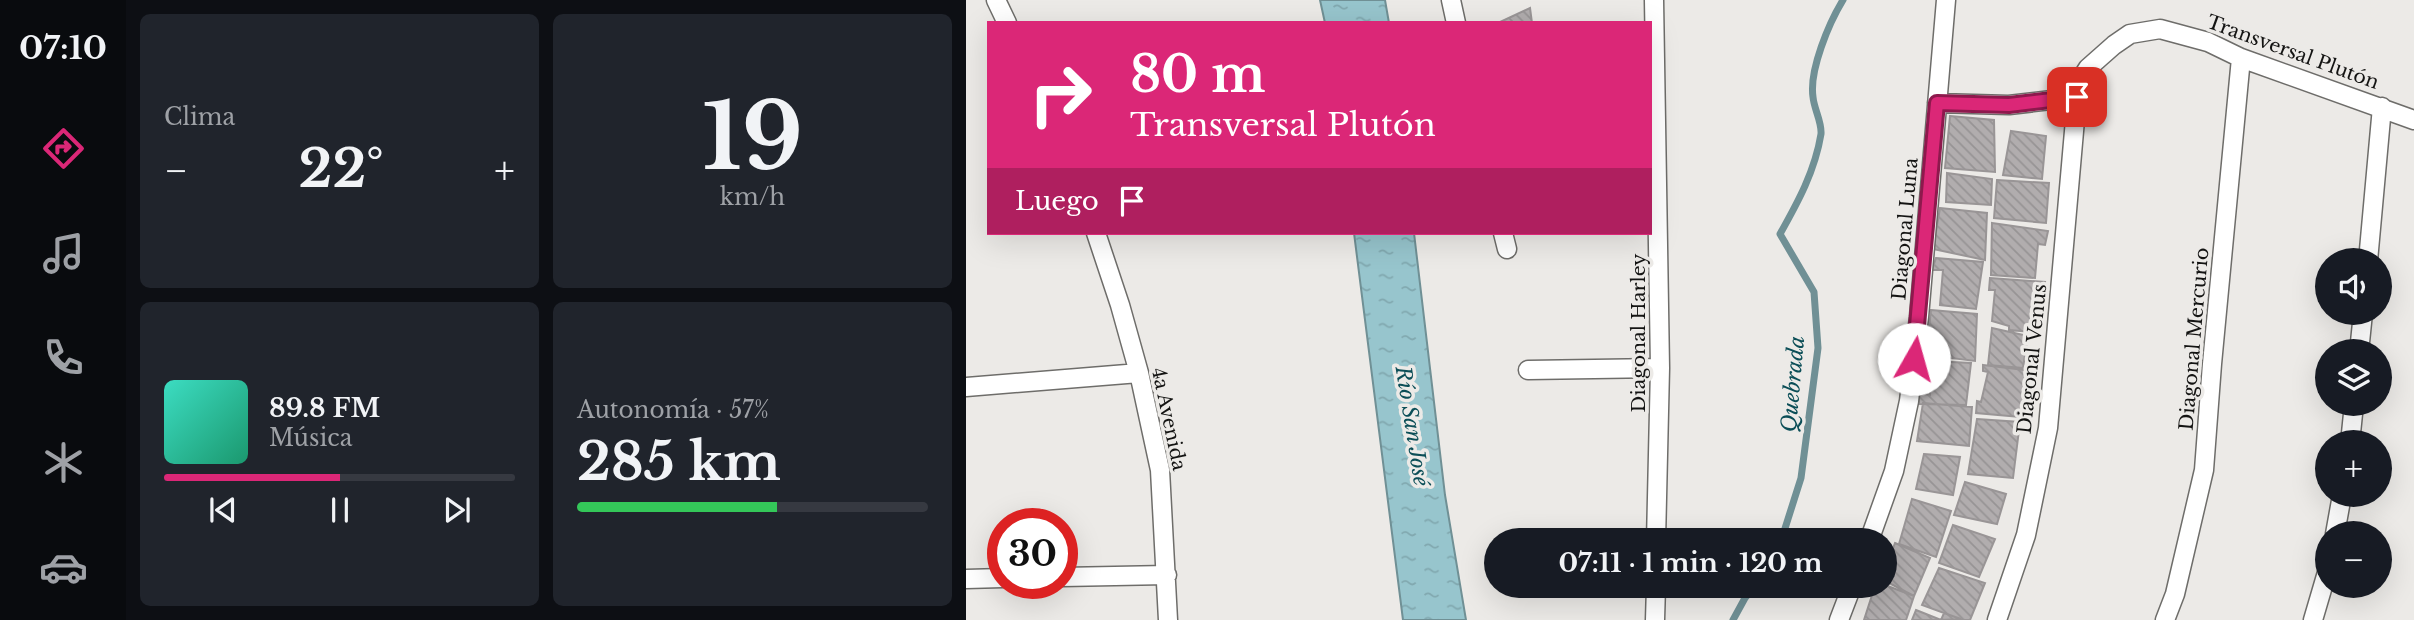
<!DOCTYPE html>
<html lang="es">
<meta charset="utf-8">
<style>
body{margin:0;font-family:"Libre Baskerville",serif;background:#20242c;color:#f1f3f6;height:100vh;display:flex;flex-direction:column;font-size:26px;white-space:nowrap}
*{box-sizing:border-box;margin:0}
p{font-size:23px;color:#9ea1a6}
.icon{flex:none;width:38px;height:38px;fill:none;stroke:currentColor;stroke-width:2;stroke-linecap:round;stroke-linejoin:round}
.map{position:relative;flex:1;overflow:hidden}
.side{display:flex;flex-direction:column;gap:14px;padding:14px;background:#0d0f14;width:840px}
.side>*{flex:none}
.guide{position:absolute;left:21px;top:21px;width:665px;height:214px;border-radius:0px;box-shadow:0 7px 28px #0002;background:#db2777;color:#fff;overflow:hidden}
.controls{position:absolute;left:1349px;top:248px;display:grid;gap:14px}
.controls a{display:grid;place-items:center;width:77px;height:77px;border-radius:50%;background:#171b24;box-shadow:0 7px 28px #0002;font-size:35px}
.speed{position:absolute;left:21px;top:508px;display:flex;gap:14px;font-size:35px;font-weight:700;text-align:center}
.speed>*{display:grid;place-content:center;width:91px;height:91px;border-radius:50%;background:#171b24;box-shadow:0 7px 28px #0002;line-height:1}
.speed .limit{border:10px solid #d22;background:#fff;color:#111}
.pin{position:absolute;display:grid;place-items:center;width:60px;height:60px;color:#fff;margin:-30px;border-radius:14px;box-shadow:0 4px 10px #0006}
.me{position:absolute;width:77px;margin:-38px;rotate:7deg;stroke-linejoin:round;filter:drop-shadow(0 0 5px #0008)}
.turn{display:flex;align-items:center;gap:24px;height:147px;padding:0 28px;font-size:32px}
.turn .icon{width:91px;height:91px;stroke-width:2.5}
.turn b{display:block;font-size:49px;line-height:60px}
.then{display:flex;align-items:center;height:66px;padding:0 28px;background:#0003;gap:14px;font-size:26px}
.big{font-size:52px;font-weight:800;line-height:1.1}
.side .tile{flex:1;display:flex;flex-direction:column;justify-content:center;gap:10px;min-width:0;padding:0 24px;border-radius:10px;background:#20242c}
.side .dial{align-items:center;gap:0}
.dial b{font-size:91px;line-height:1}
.song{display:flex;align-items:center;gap:21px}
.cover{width:84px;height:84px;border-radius:10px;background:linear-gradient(135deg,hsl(170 70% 55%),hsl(160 70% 35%))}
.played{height:7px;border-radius:4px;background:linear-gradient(90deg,#db2777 50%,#363941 50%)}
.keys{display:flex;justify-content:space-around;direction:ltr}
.heat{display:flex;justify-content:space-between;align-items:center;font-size:38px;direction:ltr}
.charge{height:10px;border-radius:5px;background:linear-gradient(90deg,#34c759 57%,#363941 0)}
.side .tiles{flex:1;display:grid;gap:14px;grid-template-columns:repeat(2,1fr)}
.trip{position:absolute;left:518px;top:528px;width:413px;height:70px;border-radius:35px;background:#171b24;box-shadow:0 7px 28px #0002;font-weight:800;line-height:70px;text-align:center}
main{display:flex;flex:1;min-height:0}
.menu{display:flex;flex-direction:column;width:126px;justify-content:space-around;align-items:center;background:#090b0e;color:#9ea1a6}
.menu .icon{width:49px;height:49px}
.menu .active{color:#db2777}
.menu b{font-size:32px;color:#f1f3f6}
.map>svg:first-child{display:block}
.water{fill:url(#water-ripples);stroke:#709095;stroke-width:2}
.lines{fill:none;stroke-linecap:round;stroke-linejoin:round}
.stream{stroke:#709095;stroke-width:7}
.building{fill:url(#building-back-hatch);stroke:#999596;stroke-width:2}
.minor-casing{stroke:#6e6d6a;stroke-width:21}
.minor{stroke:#fff;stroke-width:18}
.route-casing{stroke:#8e194d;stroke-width:18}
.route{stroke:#db2777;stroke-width:12}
.labels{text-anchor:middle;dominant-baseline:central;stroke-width:7;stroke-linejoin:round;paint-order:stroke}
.street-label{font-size:19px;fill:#141413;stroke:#eceae7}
.water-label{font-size:21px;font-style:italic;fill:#0b4e57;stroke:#eceae7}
</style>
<main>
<nav class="menu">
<b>07:10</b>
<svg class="icon active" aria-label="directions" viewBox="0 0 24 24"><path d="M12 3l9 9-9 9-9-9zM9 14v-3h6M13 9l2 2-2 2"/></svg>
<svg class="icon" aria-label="music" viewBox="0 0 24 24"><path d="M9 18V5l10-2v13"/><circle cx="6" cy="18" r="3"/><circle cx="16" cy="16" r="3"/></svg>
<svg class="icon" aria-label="phone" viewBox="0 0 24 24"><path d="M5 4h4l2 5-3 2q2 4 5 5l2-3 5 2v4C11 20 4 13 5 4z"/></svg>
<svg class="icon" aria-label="climate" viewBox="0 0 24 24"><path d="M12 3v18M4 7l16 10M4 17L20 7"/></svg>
<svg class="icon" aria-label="car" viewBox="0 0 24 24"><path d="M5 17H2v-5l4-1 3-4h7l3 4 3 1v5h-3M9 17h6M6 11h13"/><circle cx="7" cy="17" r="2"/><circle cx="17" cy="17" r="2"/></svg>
</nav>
<section class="side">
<div class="tiles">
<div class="tile"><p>Clima</p>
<div class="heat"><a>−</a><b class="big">22°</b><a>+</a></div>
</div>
<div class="tile dial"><b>19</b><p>km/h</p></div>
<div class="tile">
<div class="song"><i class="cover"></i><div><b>89.8 FM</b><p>Música</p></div></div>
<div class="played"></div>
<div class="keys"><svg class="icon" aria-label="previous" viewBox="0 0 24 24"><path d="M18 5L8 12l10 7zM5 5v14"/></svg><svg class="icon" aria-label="pause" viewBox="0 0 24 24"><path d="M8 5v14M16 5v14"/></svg><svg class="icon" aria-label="next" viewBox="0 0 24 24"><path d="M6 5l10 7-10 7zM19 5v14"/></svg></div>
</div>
<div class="tile"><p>Autonomía · 57%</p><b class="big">285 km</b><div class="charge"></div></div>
</div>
</section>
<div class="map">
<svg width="1448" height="620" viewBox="0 0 1448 620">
<defs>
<pattern id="water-ripples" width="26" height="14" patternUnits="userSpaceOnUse" patternTransform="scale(1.75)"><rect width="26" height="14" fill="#97c5cd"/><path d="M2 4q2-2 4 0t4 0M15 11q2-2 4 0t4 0" fill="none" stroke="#81a8af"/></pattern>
<pattern id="building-back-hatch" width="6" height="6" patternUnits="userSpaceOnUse" patternTransform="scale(1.75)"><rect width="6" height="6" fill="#b1adae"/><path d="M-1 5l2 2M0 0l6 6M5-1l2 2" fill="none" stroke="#979495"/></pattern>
</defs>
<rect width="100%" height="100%" fill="#eceae7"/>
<path class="water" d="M354,0h65l4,23h-64z
M388,233h60l31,262 21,125h-63z"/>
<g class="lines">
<path class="stream" d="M815,541l20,-63 17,-130 -4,-56 -34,-58c18,-32 35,-63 41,-100 1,-12 -7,-25 -8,-37 -4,-27 16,-74 30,-97
M767,620l12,-22 10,-12"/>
</g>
<path class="building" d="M564,8l2,15h-34z
M984,116l44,4 1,52 -50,-4z
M1045,131l35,5 -4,43 -39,-4z
M981,173l45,6 -1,26 -45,-3z
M1031,180l52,3 -3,40 -52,-5z
M974,208l47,5 -2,47 -52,-11z
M1026,223l56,8 -3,14 -7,-1 -3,34 -44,-3z
M970,258l47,4 -7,47 -36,-4 3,-35h-11z
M1024,278l55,4 -2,14 -7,-2 -1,8 5,1 -1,21 -6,1 -1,7 -23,-2v-4l-17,-5 3,-31h-6z
M965,310l46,4 -2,47 -49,-6z
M1026,328l36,8 -5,32 -35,-3z
M966,361l39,2 -5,42 -47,-1v-11l11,2z
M1017,365l50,6 -13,46 -44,-4 1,-12 4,1 7,-30 -5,-1z
M957,403l49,4 -3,39 -52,-5z
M1011,419l43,3 -7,56 -45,-4z
M958,454l36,3 -7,38 -37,-6z
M999,482l41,12 -9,30 -43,-9z
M946,499l39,12 -15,46 -37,-13z
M987,525l42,14 -16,38 -40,-14z
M929,543l35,15 -16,38 -29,-15v-11z
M973,568l46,15 -15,37h-7l-41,-15z
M919,585l29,11 -8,24h-42l11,-34z
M950,610l25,10h-29z
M978,613l17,6 -20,1z"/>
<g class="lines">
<g class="minor-casing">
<path id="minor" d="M30,0l11,23
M485,0l5,23
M688,0l6,368 -4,173
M971,103l72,2 68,-8 4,-18 7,-11 26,-23 16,-11 30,-5 48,13 33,16 173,62
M130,233l24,72 19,68 21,97 8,150
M537,233l4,16
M1402,261l14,-154
M1393,352l4,-39
M562,370l132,-2
M0,387l173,-14
M1384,443l4,-39
M1369,534l7,-39
M903,541l25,-70 15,-70 10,-84 27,-317
M96,577l105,-2
M0,579l37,-1
M689,620l1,-34
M873,620l13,-34
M1031,620l29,-85 22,-107 29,-331
M1199,620l10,-26 29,-124 8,-106 29,-306
M1347,620l15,-51"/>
</g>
<use href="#minor" class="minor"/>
</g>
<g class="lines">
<g class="route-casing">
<path id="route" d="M948,359l23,-256 72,2 68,-8"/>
</g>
<use href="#route" class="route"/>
</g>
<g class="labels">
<g class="street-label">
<text transform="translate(1327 52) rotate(20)">Transversal Plutón</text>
<text transform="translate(939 229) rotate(-85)">Diagonal Luna</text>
<text transform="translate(672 333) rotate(-90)">Diagonal Harley</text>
<text transform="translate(1228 339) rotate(-85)">Diagonal Mercurio</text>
<text transform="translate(1066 359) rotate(-84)">Diagonal Venus</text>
<text transform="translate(203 419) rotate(78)">4a Avenida</text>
</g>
<g class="water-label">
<text transform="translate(827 384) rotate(-85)">Quebrada</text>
<text transform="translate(446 426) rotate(81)">Río San José</text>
</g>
</g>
</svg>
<div class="controls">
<a><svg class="icon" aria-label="sound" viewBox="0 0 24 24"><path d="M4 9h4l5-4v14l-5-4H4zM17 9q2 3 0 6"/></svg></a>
<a><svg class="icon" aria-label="layers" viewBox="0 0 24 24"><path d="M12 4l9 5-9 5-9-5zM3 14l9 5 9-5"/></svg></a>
<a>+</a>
<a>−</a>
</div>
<div class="speed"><div class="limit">30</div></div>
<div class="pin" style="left:1111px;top:97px;background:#d93025"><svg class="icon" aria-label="arrive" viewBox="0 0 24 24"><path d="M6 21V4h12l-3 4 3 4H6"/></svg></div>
<svg class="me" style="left:948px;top:359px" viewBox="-20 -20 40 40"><circle r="19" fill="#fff"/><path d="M0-13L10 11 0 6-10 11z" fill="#db2777"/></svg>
<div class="trip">07:11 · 1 min · 120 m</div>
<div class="guide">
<div class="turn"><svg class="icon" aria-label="right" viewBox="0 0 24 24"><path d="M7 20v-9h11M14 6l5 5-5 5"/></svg><div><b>80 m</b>Transversal Plutón</div></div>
<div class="then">Luego<svg class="icon" aria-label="arrive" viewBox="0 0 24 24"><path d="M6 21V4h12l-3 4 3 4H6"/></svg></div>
</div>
</div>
</main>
